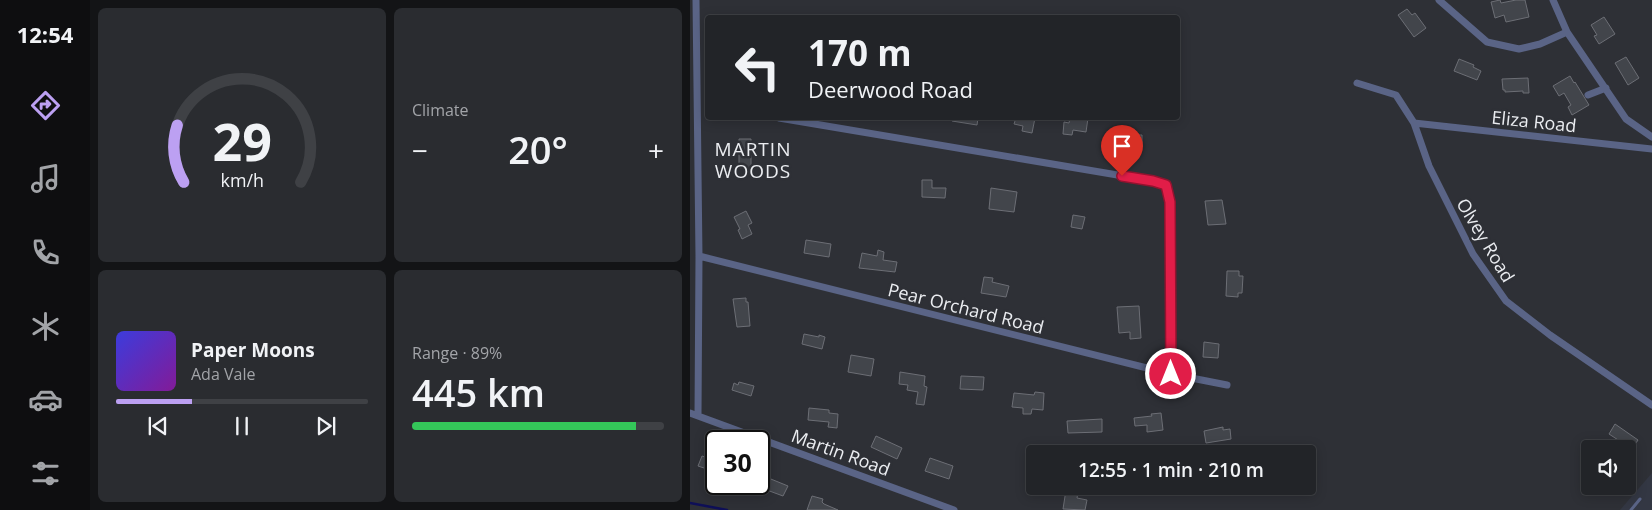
<!DOCTYPE html>
<meta charset="utf-8">
<style>
body{margin:0;font-family:"Open Sans",sans-serif;background:#2a2c30;color:#f1f3f6;height:100vh;display:flex;flex-direction:column;font-size:19px;white-space:nowrap}
*{box-sizing:border-box;margin:0}
p{font-size:16px;color:#a2a4a8}
.icon{flex:none;width:28px;height:28px;fill:none;stroke:currentColor;stroke-width:2;stroke-linecap:round;stroke-linejoin:round}
.map{position:relative;flex:1;overflow:hidden}
.drawer{display:flex;flex-direction:column;gap:8px;padding:8px;background:#131416;width:600px}
.drawer>*{flex:none}
.guide{position:absolute;left:15px;top:15px;width:475px;height:105px;border-radius:5px;box-shadow:0 2px 12px #0003,0 0 0 1px #3f4145;background:#222428;color:#f1f3f6;overflow:hidden}
.controls{position:absolute;left:891px;top:440px;display:grid;gap:10px}
.controls a{display:grid;place-items:center;width:55px;height:55px;border-radius:5px;background:#222428;box-shadow:0 2px 12px #0003,0 0 0 1px #3f4145;font-size:25px}
.speed{position:absolute;left:15px;top:430px;display:flex;gap:10px;font-size:25px;font-weight:700;text-align:center}
.speed>*{display:grid;place-content:center;width:65px;height:65px;border-radius:50%;background:#222428;box-shadow:0 2px 12px #0003,0 0 0 1px #3f4145;line-height:1}
.speed .limit{border:2px solid #111;border-radius:8px;background:#fff;color:#111}
.pin{position:absolute;display:grid;place-items:center;width:42px;height:42px;color:#fff;margin:-51px -21px;border-radius:50% 50% 50% 0;rotate:-45deg;box-shadow:0 0 5px #0007}
.pin .icon{rotate:45deg}
.me{position:absolute;width:55px;margin:-28px;rotate:0deg;stroke-linejoin:round;filter:drop-shadow(0 0 4px #0008)}
.turn{display:flex;align-items:center;gap:18px;height:105px;padding:0 20px;font-size:22px}
.turn .icon{width:65px;height:65px;stroke-width:2.5}
.turn b{display:block;font-size:35px;line-height:42px}
.big{font-size:38px;font-weight:600;line-height:1.1}
.drawer .card{flex:1;display:flex;flex-direction:column;justify-content:center;gap:8px;min-width:0;padding:0 18px;border-radius:8px;background:#2a2c30}
.drawer .dial{align-items:center;gap:0}
.dial svg{height:130px;overflow:visible;fill:none;stroke:#3f4145;stroke-width:7;stroke-linecap:round;text-anchor:middle}
.dial text{fill:#f1f3f6;stroke:none}
.song{display:flex;align-items:center;gap:15px}
.cover{width:60px;height:60px;border-radius:8px;background:linear-gradient(135deg,hsl(240 70% 55%),hsl(290 70% 35%))}
.played{height:5px;border-radius:2px;background:linear-gradient(90deg,#bca0f2 30%,#3f4145 30%)}
.keys{display:flex;justify-content:space-around;direction:ltr}
.heat{display:flex;justify-content:space-between;align-items:center;font-size:28px;direction:ltr}
.charge{height:8px;border-radius:4px;background:linear-gradient(90deg,#34c759 89%,#3f4145 0)}
.drawer .tiles{flex:1;display:grid;gap:8px;grid-template-columns:repeat(2,1fr)}
.trip{position:absolute;left:336px;top:445px;width:290px;height:50px;border-radius:5px;background:#222428;box-shadow:0 2px 12px #0003,0 0 0 1px #3f4145;font-weight:600;line-height:50px;text-align:center}
main{display:flex;flex:1;min-height:0}
.tab-bar{display:flex;flex-direction:column;width:90px;justify-content:space-around;align-items:center;background:#0e0e10;color:#a2a4a8}
.tab-bar .icon{width:35px;height:35px}
.tab-bar .selected{color:#bca0f2}
.tab-bar b{font-size:22px;color:#f1f3f6}
.map>svg:first-child{display:block}
.built{fill:#333743}
.lines{fill:none;stroke-linecap:round;stroke-linejoin:round}
.stream{stroke:#0e0f57;stroke-width:2.5}
.building{fill:#42454b;stroke:#6c6e75}
.service{stroke:#5a6486;stroke-width:3}
.minor{stroke:#5a6486;stroke-width:7}
.route-casing{stroke:#92132f;stroke-width:12}
.route{stroke:#e11d48;stroke-width:9}
.labels{text-anchor:middle;dominant-baseline:central;stroke-width:5;stroke-linejoin:round;paint-order:stroke}
.street-label{font-size:18px;fill:#ebedf1;stroke:#2e3036}
.neighbourhood-label{font-size:19px;letter-spacing:1px;fill:#ebedf1;stroke:#2e3036}
</style>
<main>
<nav class="tab-bar">
<b>12:54</b>
<svg class="icon selected" aria-label="directions" viewBox="0 0 24 24"><path d="M12 3l9 9-9 9-9-9zM9 14v-3h6M13 9l2 2-2 2"/></svg>
<svg class="icon" aria-label="music" viewBox="0 0 24 24"><path d="M9 18V5l10-2v13"/><circle cx="6" cy="18" r="3"/><circle cx="16" cy="16" r="3"/></svg>
<svg class="icon" aria-label="phone" viewBox="0 0 24 24"><path d="M5 4h4l2 5-3 2q2 4 5 5l2-3 5 2v4C11 20 4 13 5 4z"/></svg>
<svg class="icon" aria-label="climate" viewBox="0 0 24 24"><path d="M12 3v18M4 7l16 10M4 17L20 7"/></svg>
<svg class="icon" aria-label="car" viewBox="0 0 24 24"><path d="M5 17H2v-5l4-1 3-4h7l3 4 3 1v5h-3M9 17h6M6 11h13"/><circle cx="7" cy="17" r="2"/><circle cx="17" cy="17" r="2"/></svg>
<svg class="icon" aria-label="filters" viewBox="0 0 24 24"><path d="M4 7h16M4 17h16"/><circle cx="9" cy="7" r="2"/><circle cx="15" cy="17" r="2"/></svg>
</nav>
<section class="drawer">
<div class="tiles">
<div class="card dial"><svg viewBox="0 0 100 80">
<path d="M14 69A42 42 0 1 1 86 69"/>
<path d="M14 69A42 42 0 0 1 10 34" stroke="#bca0f2"/>
<text x="50" y="56" font-size="32" font-weight="700">29</text>
<text x="50" y="72" font-size="11">km/h</text>
</svg></div>
<div class="card"><p>Climate</p>
<div class="heat"><a>−</a><b class="big">20°</b><a>+</a></div>
</div>
<div class="card">
<div class="song"><i class="cover"></i><div><b>Paper Moons</b><p>Ada Vale</p></div></div>
<div class="played"></div>
<div class="keys"><svg class="icon" aria-label="previous" viewBox="0 0 24 24"><path d="M18 5L8 12l10 7zM5 5v14"/></svg><svg class="icon" aria-label="pause" viewBox="0 0 24 24"><path d="M8 5v14M16 5v14"/></svg><svg class="icon" aria-label="next" viewBox="0 0 24 24"><path d="M6 5l10 7-10 7zM19 5v14"/></svg></div>
</div>
<div class="card"><p>Range · 89%</p><b class="big">445 km</b><div class="charge"></div></div>
</div>
</section>
<div class="map">
<svg width="962" height="510" viewBox="0 0 962 510">
<rect width="100%" height="100%" fill="#2e3036"/>
<path class="built" d="M962,473v37h-32z"/>
<g class="lines">
<path class="stream" d="M0,503l37,7"/>
</g>
<path class="building" d="M810,0l1,3 15,-3h9l4,17 -23,5 -2,-7 -9,3 -4,-16z
M717,9l5,6 3,-2 11,15 -12,9 -16,-22z
M914,17l11,17 -16,10 -5,-8 3,-1 -6,-10z
M936,57l13,21 -11,7 -13,-22z
M769,59l15,6 -1,2 8,4 -4,9 -23,-9z
M880,76l4,7 1,-1 14,23 -17,10 -4,-8 3,-2 -7,-12 -5,3 -6,-10z
M838,78l1,15h-6v-2l-18,1v-2h-2l-1,-11z
M263,118h25l-1,7 -25,-4z
M326,118h19l-3,15 -10,-2 1,-5 -9,-2z
M380,118h18l-2,14 -13,-2 -1,5 -9,-1 1,-12 5,1z
M438,130h7v5h7v12l-18,-1 1,-12h3z
M49,139h12v29h-12z
M232,180h10v8h14l-1,10 -23,-1z
M301,188l26,4 -3,20 -25,-3z
M532,200l4,24 -18,1 -3,-24z
M56,211l6,12 -4,2 4,9 -10,5 -4,-9 2,-1 -6,-12z
M383,215l12,2 -3,12 -11,-2z
M116,240l25,4 -2,13 -25,-4z
M188,250l6,2 -1,8 14,2 -2,10 -36,-4 3,-15 15,3z
M537,271h12v5h4l-1,17h-4v4l-12,-1z
M294,277l9,1 -1,4 17,4 -3,11 -25,-4z
M56,298v4h2l2,24 -13,1 -4,-28z
M449,306l2,32 -11,1v-7l-11,1 -2,-26z
M114,334l15,3v-2l6,2 -3,12 -20,-5z
M514,342l15,2 -1,14 -15,-1z
M161,355l23,4 -3,17 -23,-4z
M210,372l25,4 -1,10 3,1 -3,18 -8,-1 2,-12 -11,-2 1,-5 -9,-1z
M271,376l23,1 -1,13 -23,-1z
M49,382l15,4 -3,10 -19,-6 2,-7 4,2z
M345,392l9,1 -1,17 -11,-1 -1,5h-8v-6l-11,-1 2,-14 20,2z
M119,408l20,2v3l9,1 -1,14 -9,-1 1,-5 -21,-2z
M471,413l2,17 -16,2v-7l-12,1 -1,-8 18,-2 -1,-2z
M412,419v13l-34,1 -1,-12z
M925,424l23,16 -6,9 -23,-15z
M533,427v3l7,-1 1,10 -25,4 -2,-12z
M186,436l26,12 -5,11 -26,-12z
M12,456l14,5v11l-18,-6z
M240,458l23,8 -4,13 -24,-8z
M71,475l27,11 -5,10 -27,-10 3,-2z
M376,490l12,2 -1,6 10,2 -2,10 -22,-1z
M122,496l11,3 -1,3 2,2 14,6h-31z"/>
<g class="lines">
<path class="service" d="M941,510l9,-11"/>
<path class="minor" d="M6,0l3,256 -1,159
M749,0l48,42 32,7 21,-5 27,-12
M863,0l14,32 59,87 26,18
M667,83l39,12 18,28 15,43 44,88 33,47 44,34 102,70
M898,95l18,-7
M89,118l374,63 13,4 4,17 1,172
M724,123l238,26
M9,256l472,118 56,11
M0,413l264,97"/>
</g>
<g class="lines">
<g class="route-casing">
<path id="route" d="M432,176l31,5 13,4 4,17 1,172"/>
</g>
<use href="#route" class="route"/>
</g>
<g class="labels">
<g class="street-label">
<text transform="translate(844 121) rotate(6)">Eliza Road</text>
<text transform="translate(796 240) rotate(59)">Olvey Road</text>
<text transform="translate(276 308) rotate(14)">Pear Orchard Road</text>
<text transform="translate(151 452) rotate(20)">Martin Road</text>
</g>
<g class="neighbourhood-label">
<text x="63" y="149">MARTIN<tspan x="63" dy="22">WOODS</tspan></text>
</g>
</g>
</svg>
<div class="controls">
<a><svg class="icon" aria-label="sound" viewBox="0 0 24 24"><path d="M4 9h4l5-4v14l-5-4H4zM17 9q2 3 0 6"/></svg></a>
</div>
<div class="speed"><div class="limit">30</div></div>
<div class="pin" style="left:432px;top:176px;background:#d93025"><svg class="icon" aria-label="arrive" viewBox="0 0 24 24"><path d="M6 21V4h12l-3 4 3 4H6"/></svg></div>
<svg class="me" style="left:481px;top:374px" viewBox="-20 -20 40 40"><circle r="17" fill="#e11d48" stroke="#fff" stroke-width="3"/><path d="M0-11L8 9 0 5-8 9z" fill="#fff"/></svg>
<div class="trip">12:55 · 1 min · 210 m</div>
<div class="guide">
<div class="turn"><svg class="icon" aria-label="left" viewBox="0 0 24 24"><path d="M17 20v-9H6M10 6l-5 5 5 5"/></svg><div><b>170 m</b>Deerwood Road</div></div>
</div>
</div>
</main>
